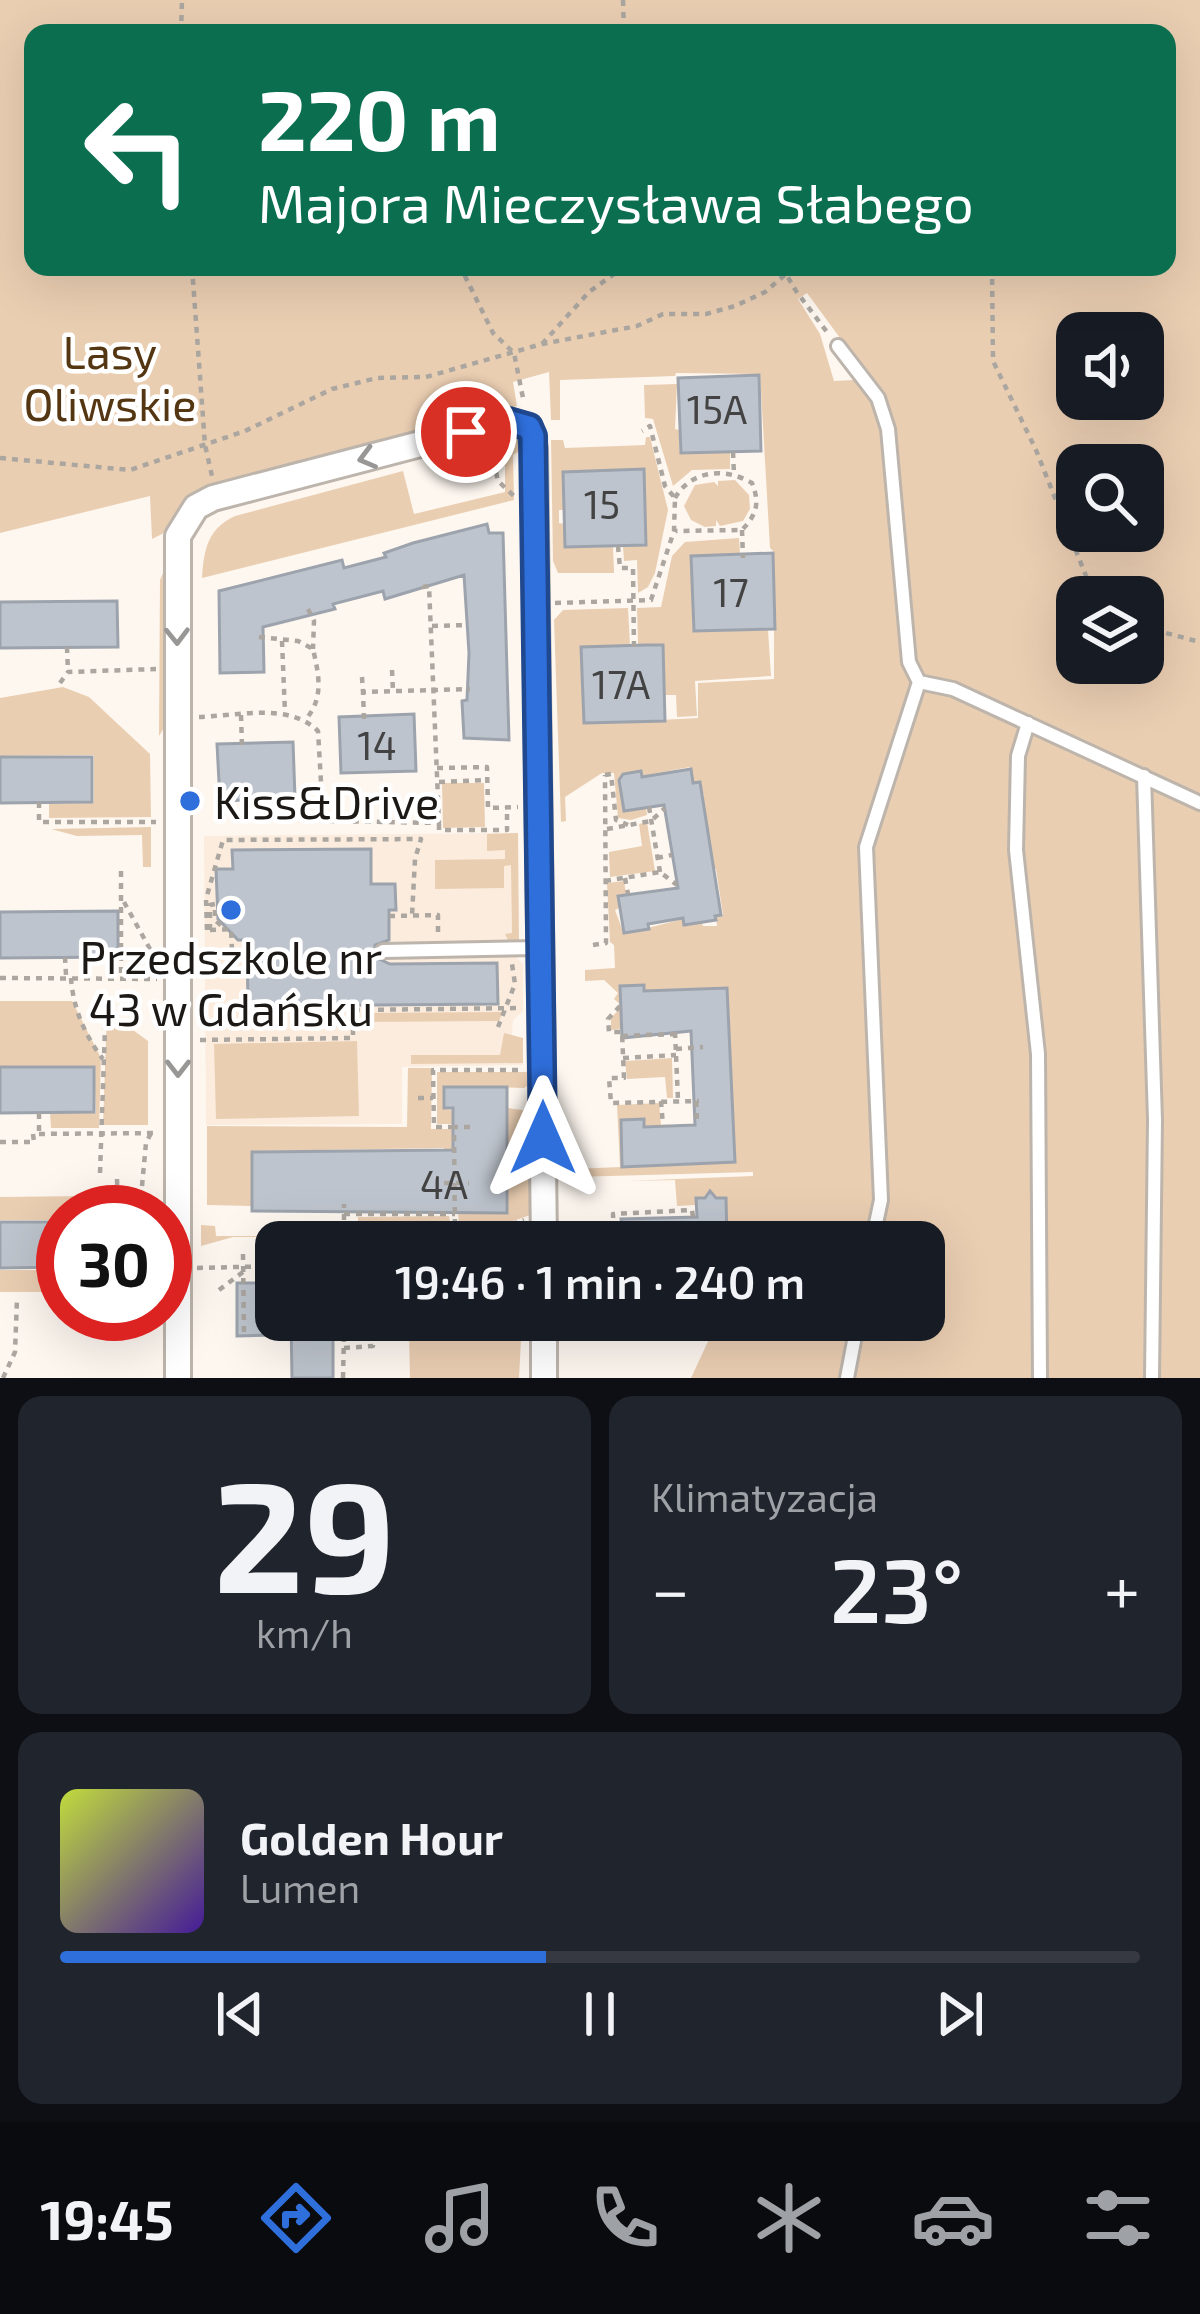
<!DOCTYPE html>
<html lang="pl">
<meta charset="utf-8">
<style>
body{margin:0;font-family:"Exo 2",sans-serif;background:#20242c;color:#f1f3f6;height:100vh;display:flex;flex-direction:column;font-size:45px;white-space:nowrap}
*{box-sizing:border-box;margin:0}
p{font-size:39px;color:#9ea1a6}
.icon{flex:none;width:66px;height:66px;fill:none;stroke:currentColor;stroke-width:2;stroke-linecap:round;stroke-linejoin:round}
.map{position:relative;height:1378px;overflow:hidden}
.details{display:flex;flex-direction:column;gap:18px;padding:18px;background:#0d0f14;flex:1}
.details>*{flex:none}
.hud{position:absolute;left:24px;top:24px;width:1152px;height:252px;border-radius:24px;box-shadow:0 12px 48px #0002;background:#0b6e4f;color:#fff;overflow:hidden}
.controls{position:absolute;left:1056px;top:312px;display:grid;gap:24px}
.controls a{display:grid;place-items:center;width:108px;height:108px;border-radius:24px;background:#171b24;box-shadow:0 12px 48px #0002;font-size:60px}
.speed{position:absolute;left:36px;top:1185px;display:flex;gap:24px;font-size:60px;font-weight:700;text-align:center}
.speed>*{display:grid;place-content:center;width:156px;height:156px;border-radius:50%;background:#171b24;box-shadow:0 12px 48px #0002;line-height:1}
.speed .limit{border:18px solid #d22;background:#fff;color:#111}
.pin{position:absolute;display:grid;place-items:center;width:102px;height:102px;color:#fff;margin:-51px;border:6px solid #fff;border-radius:50%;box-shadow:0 3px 12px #0007}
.me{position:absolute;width:132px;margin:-66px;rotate:0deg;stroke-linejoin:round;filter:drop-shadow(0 0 9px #0008)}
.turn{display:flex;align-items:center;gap:42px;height:252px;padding:0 36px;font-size:54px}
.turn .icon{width:156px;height:156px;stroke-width:2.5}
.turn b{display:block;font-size:84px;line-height:102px}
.big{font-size:90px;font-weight:600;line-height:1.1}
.details .card{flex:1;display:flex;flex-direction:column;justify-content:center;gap:18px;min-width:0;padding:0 42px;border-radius:24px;background:#20242c}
.details .dial{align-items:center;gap:0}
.dial b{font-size:156px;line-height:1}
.song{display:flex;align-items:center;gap:36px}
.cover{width:144px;height:144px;border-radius:18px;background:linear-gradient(135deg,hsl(70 70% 55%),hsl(260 70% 35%))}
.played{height:12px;border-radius:6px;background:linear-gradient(90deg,#2f6fdc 45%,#363941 45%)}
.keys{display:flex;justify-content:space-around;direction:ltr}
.heat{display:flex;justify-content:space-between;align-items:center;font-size:66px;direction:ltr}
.details .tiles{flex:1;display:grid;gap:18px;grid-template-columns:1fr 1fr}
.card:last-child{grid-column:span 2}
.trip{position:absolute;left:255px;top:1221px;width:690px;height:120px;border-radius:24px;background:#171b24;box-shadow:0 12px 48px #0002;font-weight:600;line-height:120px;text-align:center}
.tabs{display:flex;height:192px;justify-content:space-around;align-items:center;background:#090b0e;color:#9ea1a6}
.tabs .icon{width:84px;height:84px}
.tabs .on{color:#2f6fdc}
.tabs b{font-size:54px;color:#f1f3f6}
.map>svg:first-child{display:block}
.built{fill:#fbecde}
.green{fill:#eaceb2;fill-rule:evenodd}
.building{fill:#bec4cd;stroke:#9da3ac;stroke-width:3}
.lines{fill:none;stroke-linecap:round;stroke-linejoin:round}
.service-casing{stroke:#bdb5ac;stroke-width:18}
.minor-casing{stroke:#bdb5ac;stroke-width:30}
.path{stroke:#aba6a0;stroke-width:4.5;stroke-dasharray:6 6;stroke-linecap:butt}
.service{stroke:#fff;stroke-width:12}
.minor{stroke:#fff;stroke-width:24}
.oneway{stroke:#989796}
.route-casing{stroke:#1f488f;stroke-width:30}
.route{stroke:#2f6fdc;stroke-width:21}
.poi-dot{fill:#2f6fdc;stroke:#fff;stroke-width:4.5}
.labels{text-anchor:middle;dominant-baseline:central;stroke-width:9;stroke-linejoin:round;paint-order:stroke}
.number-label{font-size:39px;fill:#444343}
.park-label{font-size:45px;fill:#553612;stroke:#fff}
.poi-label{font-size:45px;fill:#1b1815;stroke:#fff;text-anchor:start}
</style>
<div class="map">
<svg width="1200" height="1378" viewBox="0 0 1200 1378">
<rect width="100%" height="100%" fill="#fef7f0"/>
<path class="built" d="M517,833l-2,123 8,8v47l-10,9 -1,15 11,9v21l-121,2v57l-196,1 -2,-289z"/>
<path class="green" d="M0,0h1200v1378h-509l27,-58h206v-78h-197l-2,-45 -29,1 -1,7 -18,1 -2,-26 -49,1 127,-5v-4l-179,5v-8l46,-2 -3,-62 42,-2 2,22 -33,2 107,34 -6,-149 -72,-15 -1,-7 -27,1 1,37 -19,2v-12l11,-12 -8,-7 4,-6 -14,-13 -19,1v-11l30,-2 -1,-23 -4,-3 -3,-59 17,-2 2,13 -9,2 2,12 -4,2 9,24 59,-15 1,7 18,-3 1,3h14l-1,-9 7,-2 -7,-46h-8l-11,-69 7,-2 -3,-16h-7l-4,-15 -48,9 -1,-5 -19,2 -3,7 5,31 22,-3 1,7 -16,5 -13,-2 -4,-45h-12l-37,24 1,24 -5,1 -7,-202 9,-10 65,-2 2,37 -49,2 3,77 114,-6v-35l76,-4v-127l-4,-4 -10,-174 -84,-1 -1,3 -115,4v40h-9l-2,-48 -36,10 4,24 -294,78 -42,26 -15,22 -14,7 -2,-43 -150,37zM33,33h1134v234h-1134zM807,293l55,75 -9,12 -19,1 -14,-47 -22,-35zM1077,333h66v66h-66zM1077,465h66v66h-66zM1077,597h66v66h-66z
M677,384l-2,45 4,1 1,24 50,-2v17l-38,1 -19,16 -20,-67 -8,-1 -1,-33z
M519,437l6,11 -12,7 1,45 -312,78c2,-28 5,-49 33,-62l168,-45 11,43 91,-22v-53z
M646,437h4l18,73 -13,63 -7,14 -10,6 -1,-33 -13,1 -1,-14 24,-2 -3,-76 -82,2 1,39h-4v13l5,1v24l49,-1 1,23v3h-56l-5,-12 -2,-121h12l2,8 80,-3z
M735,480l14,15 1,14 -7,12 -23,5 -4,-6v6l-11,1 -14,-7 -7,-14 11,-21 19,-3 4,4v-5z
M739,538l1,15 -49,3 2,76 75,-2 3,46 -76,5 2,35 -20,1 -1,-22h-11l-2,-51h-25l-1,-36 24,-1 11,-51 13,-14z
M167,564l-1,161 -7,11 1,-156z
M63,687l26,10 61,57 1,63 -102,1v-14l45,-1v-48l-94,1v-58z
M442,783h42l1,44 -42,1z
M647,822l8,49 -45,6 -1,-25 33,-6 -3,-22z
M151,827v40h-8l-1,-32 -65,1 -26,-7z
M518,833l1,108 -10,1 -4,-8 7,-1 -1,-68 -7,1v22l-69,1v-29l70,-1v-9l-18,1v-17z
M0,1001h72l29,57 -2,70h-48l-1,-15h46l-2,-47 -94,1z
M107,1011l41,30v84h-45z
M503,1012l-4,9 -138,1v-9z
M504,1033l19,5v25l-112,1v-9h89z
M357,1041l2,75 -143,3 -2,-75z
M672,1058l1,40h-6l-2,-21 -38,2 -2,-18z
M408,1068h24l-1,61h21v48h-7l-1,-29 -192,3 -1,55 -44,-1v-79l200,1z
M437,1072h94l1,11 -8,5 -80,-2v23l8,1v14h-15z
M508,1108l21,3 1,104 -42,15h-29l-2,-43h12v27l38,-1z
M85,1196v16h-22v8h-63v-23z
M449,1216l4,20 -220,1 -32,9v-21l14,1 1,10h115l2,-11 25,-3v-5z
M0,1270h57v22h-57z
M508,1333v7h13l-2,38h-109l-1,-44z"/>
<path class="building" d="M759,375l2,76 -80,2 -3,-75z
M644,469l2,76 -81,2 -2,-75z
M487,524l2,9h14l6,207 -45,-2 -2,-37 5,-1 2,-47 -5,-78 -79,24 -2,-8 -50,13 2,5 -72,18 1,45 -44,1 -1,-82 123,-31 2,8 42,-11 -2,-4 29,-10z
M773,553l2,76 -81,2 -3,-75z
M117,601l1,46 -118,1v-46z
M646,645h17l2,76 -81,2 -3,-76z
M414,714l2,57 -75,2 -2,-56z
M293,742l2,56 -75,3 -3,-57z
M0,757h92v45l-92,1z
M691,769l2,14 7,-1 21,133 -6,1 1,4 -32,5 -1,-7 -35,6 1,5 -25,4 -6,-37 60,-8 -14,-83 -40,6 -5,-31 4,-6 18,-3 1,6z
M371,849v35h24l1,26h-7v30l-14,5v12l15,7 107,-1 1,41 -250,2 -1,-66h-9l-20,-21 -2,-50h17l-1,-19z
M118,911v46l-118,1v-46z
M644,985v6l83,-3 8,174 -113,5 -1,-47 23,-1v8l51,-2 -4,-94 -69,7 -2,-52z
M0,1067h94v45l-94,1z
M444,1087h63v126l-255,-2v-59l201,-2v-42h-9z
M710,1191l6,7h10l1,44h-100l-12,-10 7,-4 -1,-9 76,-2 -1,-19h9z
M0,1222h63v45l-63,1z
M237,1283h39v52l-39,1z
M291,1320h42v58h-41z"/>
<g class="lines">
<g class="service-casing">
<path id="service" d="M838,346l40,52 10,31 21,233 10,20 -53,165 15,353 -9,42
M919,682l34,7 247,114
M1028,723l-10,33 -2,94 22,204 2,324
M1144,776l11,344 -3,258
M383,951l157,-3
M847,1378l11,-58"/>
</g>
<g class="minor-casing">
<path id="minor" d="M178,1378v-842l18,-29 17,-9 295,-77 21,6 5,22 10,793
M544,1378v-58"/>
</g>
<path class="path" d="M623,0l1,33
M181,33l1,-33
M192,267l13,178 7,31
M457,267l5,3 31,63 21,20 10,50
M782,267l14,24 31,41
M992,267l1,94 43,89 50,126 13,21
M542,344l47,-52 35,-25
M491,449l7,32 16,15
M733,452l1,22
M0,458l130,12 115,-39 87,-42 45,-11 49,-1 116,-33 95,-18 26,-12h43l29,-8 30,-14 29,-25
M675,498c16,-28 50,-31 77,-15 8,20 5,31 -10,47l-66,1
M742,530l1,28
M618,546l2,22h13l1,81
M555,603l96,-3 23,-69 1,-33 -10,-12 -15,-60 -8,5
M308,609l6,12 -1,28
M432,626l36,-1
M1143,627l57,15
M259,637l39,4 15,8c6,26 11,49 -7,70
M282,641l3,72
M67,647l1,25
M392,670l1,21
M362,677l1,15
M60,683l8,-11 88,-3
M241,715l1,31
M199,717c38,-1 90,-15 119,14l5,85 8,5 108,2 -10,-237 -6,1 -1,-5
M364,719l-1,-27 107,-3
M437,768l50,-1 1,41 30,-1
M605,775l6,-1 5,46 12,5
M439,782l48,-2
M39,802v20h117
M649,807l11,65
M439,824v6h68v-23
M607,829l44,-8 14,-13
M657,858l15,-3
M121,871v107
M625,878l3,16
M605,881l55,-9 17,13
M124,902l32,58
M389,916l49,-1v17
M207,930l-1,-31 17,-59 198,-1 -6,20 -3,57
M210,930v-25l5,-1v16l10,9
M210,930l21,-1 1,21
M593,945l13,-2 -1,-168
M65,957l1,18
M0,978l157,1
M71,978c2,30 14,58 32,81
M620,1006l-12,13 1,13h13l2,46h-15l2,25 88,-2
M354,1010l168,-2
M498,1027l17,-43 -3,-20
M675,1032l3,68
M622,1036l53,-2
M200,1040l153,-2v-33
M676,1049l27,-2
M623,1058l53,-3
M418,1098h15
M661,1101l2,25
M696,1101l1,21h3
M39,1113v21
M454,1127h-20l-1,-57h85
M470,1127h-16l1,106h32l37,-13
M0,1142h34l-1,-8 125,-1
M100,1173l6,-174
M117,1179l1,33
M444,1183h25
M142,1186l4,-43 5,-10
M88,1205v7
M344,1214h111
M344,1220v-16
M614,1242l-1,-28 79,-4 1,7
M243,1254l1,81
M275,1254l1,25
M61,1267l1,22
M197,1268l79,-2
M219,1290l24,-18
M344,1348l29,-2v-12
M3,1378l12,-26 2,-53
M343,1378l1,-43"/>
<use href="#service" class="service"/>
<use href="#minor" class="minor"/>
</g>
<defs><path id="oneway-chevron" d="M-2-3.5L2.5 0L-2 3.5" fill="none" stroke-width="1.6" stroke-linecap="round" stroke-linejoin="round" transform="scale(3)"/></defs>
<g class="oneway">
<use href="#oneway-chevron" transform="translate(367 458) rotate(165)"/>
<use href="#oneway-chevron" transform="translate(177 636) rotate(89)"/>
<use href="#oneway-chevron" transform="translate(178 1068) rotate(90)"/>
</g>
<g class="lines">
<g class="route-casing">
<path id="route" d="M466,432l42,-11 21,6 4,9 10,702"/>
</g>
<use href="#route" class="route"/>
</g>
<g class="poi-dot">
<circle cx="190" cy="801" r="12"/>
<circle cx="231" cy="910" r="12"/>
</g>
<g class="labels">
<g class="number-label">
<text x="717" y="408">15A</text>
<text x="602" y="503">15</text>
<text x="731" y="591">17</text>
<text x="621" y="683">17A</text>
<text x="377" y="744">14</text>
<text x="444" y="1183">4A</text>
</g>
<g class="park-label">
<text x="110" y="351">Lasy<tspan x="110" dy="52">Oliwskie</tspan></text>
</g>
<g class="poi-label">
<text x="214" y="801">Kiss&amp;Drive</text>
<text x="231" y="956" text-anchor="middle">Przedszkole nr<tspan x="231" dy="52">43 w Gdańsku</tspan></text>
</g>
</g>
</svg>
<div class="controls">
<a><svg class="icon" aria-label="sound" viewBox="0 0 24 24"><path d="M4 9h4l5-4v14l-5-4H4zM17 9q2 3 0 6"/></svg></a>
<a><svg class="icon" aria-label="search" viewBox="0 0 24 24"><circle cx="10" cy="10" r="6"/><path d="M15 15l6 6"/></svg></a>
<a><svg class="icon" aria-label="layers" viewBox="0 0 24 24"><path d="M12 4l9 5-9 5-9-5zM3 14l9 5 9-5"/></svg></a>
</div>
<div class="speed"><div class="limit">30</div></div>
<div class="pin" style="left:466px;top:432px;background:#d93025"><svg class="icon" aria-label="arrive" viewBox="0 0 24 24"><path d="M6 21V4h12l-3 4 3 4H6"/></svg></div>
<svg class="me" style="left:543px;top:1138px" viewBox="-20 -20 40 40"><path d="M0-17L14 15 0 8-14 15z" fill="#2f6fdc" stroke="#fff" stroke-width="4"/></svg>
<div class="trip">19:46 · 1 min · 240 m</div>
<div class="hud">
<div class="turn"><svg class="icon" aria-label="left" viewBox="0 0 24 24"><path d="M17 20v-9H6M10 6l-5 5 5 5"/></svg><div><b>220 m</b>Majora Mieczysława Słabego</div></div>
</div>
</div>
<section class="details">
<div class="tiles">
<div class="card dial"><b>29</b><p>km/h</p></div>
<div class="card"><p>Klimatyzacja</p>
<div class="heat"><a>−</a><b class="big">23°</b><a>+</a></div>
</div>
<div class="card">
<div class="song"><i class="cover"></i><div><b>Golden Hour</b><p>Lumen</p></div></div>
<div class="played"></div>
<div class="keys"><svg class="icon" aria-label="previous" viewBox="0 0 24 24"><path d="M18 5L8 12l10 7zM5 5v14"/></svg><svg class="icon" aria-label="pause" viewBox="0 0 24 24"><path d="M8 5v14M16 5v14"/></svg><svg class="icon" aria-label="next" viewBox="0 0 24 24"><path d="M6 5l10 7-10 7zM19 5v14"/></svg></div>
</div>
</div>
</section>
<nav class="tabs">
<b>19:45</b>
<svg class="icon on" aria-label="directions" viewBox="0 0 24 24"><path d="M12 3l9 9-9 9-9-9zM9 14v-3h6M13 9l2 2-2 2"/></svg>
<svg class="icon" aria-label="music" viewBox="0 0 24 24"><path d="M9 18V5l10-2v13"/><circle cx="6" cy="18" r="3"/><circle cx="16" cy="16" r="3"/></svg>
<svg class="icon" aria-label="phone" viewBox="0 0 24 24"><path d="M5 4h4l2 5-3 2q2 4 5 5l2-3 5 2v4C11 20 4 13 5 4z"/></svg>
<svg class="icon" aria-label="climate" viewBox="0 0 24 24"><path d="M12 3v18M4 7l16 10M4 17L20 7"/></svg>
<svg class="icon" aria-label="car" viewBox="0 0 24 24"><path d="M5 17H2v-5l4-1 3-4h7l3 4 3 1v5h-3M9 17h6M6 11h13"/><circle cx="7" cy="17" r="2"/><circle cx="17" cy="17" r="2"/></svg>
<svg class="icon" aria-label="filters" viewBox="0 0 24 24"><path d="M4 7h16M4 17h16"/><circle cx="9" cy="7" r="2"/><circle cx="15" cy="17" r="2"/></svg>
</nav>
